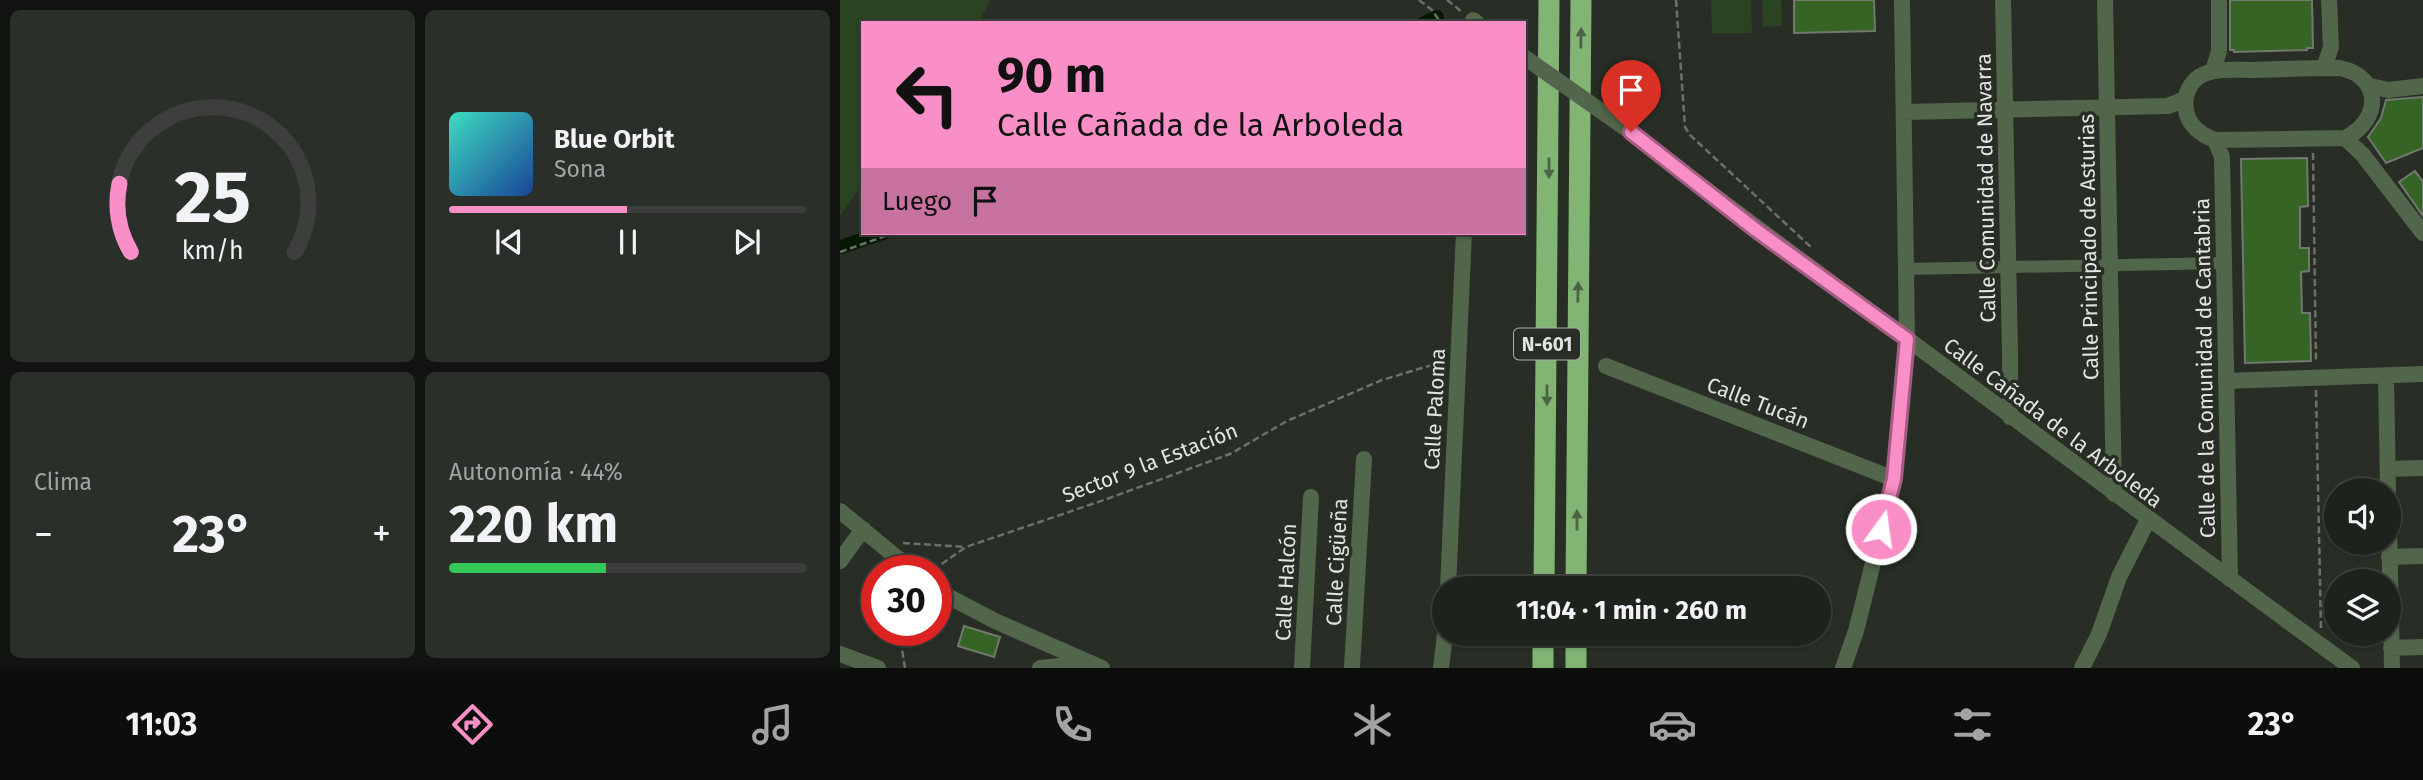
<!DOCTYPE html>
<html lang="es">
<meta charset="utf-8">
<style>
body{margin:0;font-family:"Fira Sans",sans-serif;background:#2b2f29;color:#f1f3f6;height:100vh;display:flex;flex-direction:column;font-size:26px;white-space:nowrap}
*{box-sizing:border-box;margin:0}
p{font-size:23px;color:#a1a4a3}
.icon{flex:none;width:38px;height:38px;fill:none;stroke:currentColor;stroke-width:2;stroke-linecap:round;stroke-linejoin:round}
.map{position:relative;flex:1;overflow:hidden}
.panel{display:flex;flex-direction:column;gap:10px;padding:10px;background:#10130f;width:840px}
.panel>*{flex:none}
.top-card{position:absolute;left:21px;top:21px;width:665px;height:214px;border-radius:0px;box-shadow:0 2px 5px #0004,0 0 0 2px #3c3f3b;background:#fa8fc7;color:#111;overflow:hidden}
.controls{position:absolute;left:1484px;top:478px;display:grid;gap:14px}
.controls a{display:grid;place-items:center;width:77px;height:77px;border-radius:50%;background:#1e221c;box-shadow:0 2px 5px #0004,0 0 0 2px #3c3f3b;font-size:35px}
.speed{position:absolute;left:21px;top:555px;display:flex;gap:14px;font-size:35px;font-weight:700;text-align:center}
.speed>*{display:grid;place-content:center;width:91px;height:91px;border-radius:50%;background:#1e221c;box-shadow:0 2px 5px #0004,0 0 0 2px #3c3f3b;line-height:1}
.speed .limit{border:10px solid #d22;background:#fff;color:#111}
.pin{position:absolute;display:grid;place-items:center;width:60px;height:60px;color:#fff;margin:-72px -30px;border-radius:50% 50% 50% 0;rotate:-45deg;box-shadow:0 0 7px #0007}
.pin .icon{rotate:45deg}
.me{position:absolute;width:77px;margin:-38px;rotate:14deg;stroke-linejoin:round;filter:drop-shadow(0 0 5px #0008)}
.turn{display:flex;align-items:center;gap:24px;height:147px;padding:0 21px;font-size:32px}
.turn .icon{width:91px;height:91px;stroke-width:2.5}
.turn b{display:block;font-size:49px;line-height:60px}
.then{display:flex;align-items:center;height:66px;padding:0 21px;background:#0003;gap:14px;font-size:26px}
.big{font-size:52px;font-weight:700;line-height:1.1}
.panel .tile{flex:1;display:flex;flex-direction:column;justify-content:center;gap:10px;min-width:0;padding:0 24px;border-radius:10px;background:#2b2f29}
.panel .dial{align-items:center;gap:0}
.dial svg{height:182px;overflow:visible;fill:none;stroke:#3c3f3b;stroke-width:7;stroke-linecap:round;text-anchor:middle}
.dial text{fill:#f1f3f6;stroke:none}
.song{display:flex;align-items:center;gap:21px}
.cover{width:84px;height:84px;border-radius:10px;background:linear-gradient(135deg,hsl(170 70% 55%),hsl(220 70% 35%))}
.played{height:7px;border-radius:4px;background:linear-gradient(90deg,#fa8fc7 50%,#3c3f3b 50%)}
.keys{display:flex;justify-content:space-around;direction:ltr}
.heat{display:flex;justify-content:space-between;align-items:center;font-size:38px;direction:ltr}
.charge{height:10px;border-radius:5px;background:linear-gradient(90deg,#34c759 44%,#3c3f3b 0)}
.panel .tiles{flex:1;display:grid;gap:10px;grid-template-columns:repeat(2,1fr)}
.trip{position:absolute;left:592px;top:576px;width:399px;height:70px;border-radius:35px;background:#1e221c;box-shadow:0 2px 5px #0004,0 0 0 2px #3c3f3b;font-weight:700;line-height:70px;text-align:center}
.menu{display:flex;height:112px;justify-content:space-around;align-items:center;background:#0c0e0b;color:#a1a4a3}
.menu .icon{width:49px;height:49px}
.menu .selected{color:#fa8fc7}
.menu b{font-size:32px;color:#f1f3f6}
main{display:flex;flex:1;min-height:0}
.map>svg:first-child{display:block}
.green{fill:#2a4321}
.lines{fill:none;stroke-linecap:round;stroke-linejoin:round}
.canal{stroke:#031900;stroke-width:14}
.building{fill:#356425;stroke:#71796f;stroke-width:2}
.path{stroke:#6b7069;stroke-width:2.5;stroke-dasharray:7 3.5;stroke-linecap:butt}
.pedestrian{stroke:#52664b;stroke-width:12}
.minor{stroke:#52664b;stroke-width:16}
.motorway{stroke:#82b473;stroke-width:21}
.minor-bridge{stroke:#52664b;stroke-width:16}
.oneway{fill:#4c6445}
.route-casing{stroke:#a25d81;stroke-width:18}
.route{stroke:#fa8fc7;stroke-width:12}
.labels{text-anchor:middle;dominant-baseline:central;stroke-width:7;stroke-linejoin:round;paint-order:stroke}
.shield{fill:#282e26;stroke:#aaaea8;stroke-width:2}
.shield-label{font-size:19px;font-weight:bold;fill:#e1e5e0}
.street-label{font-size:21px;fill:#e1e5e0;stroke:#282e26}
</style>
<main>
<section class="panel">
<div class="tiles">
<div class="tile dial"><svg viewBox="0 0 100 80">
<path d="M14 69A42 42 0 1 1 86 69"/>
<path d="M14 69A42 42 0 0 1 9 39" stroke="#fa8fc7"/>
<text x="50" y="56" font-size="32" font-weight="700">25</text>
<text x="50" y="72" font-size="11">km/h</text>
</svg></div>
<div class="tile">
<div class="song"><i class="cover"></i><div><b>Blue Orbit</b><p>Sona</p></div></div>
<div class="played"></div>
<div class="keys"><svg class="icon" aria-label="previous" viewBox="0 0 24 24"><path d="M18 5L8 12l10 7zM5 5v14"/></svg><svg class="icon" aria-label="pause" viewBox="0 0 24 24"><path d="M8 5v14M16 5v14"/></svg><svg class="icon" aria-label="next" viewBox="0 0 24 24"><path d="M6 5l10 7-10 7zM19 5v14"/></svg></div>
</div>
<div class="tile"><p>Clima</p>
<div class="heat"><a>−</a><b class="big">23°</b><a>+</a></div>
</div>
<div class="tile"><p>Autonomía · 44%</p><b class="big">220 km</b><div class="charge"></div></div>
</div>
</section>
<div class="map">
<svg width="1583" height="668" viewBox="0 0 1583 668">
<rect width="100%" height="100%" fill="#282e26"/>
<path class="green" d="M0,0h151l-13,23h-115v161l-23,32z
M871,0h40l1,33h-40z
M922,0h19l1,26 -19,1z"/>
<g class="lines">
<path class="canal" d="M584,23l13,-6
M0,247l43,-14"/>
</g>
<path class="building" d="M954,0h80l1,31 -81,2z
M1390,0h82l1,48h-6v2l-73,2v-2h-4z
M1583,97v51l-37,15 -18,-26 13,-19 5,-18z
M1467,158l1,48 -8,1v41h9v23l-8,1 1,41h8l1,48 -66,2 -4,-204z
M1575,171l8,11v34l-24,-34z
M124,626l36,11 -6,20 -36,-11z"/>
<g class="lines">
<path class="path" d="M579,0l13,10 9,13
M607,0l15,12
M836,0l9,127 5,8 123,114
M1473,153l3,210
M0,252l54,-19
M1476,390l5,239
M63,543l63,4
M93,570l33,-23 138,-47 126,-46 57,-33 95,-41 60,-18
M59,630l6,38"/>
<path class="pedestrian" d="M1066,269l319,-6"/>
<path class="minor" d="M1163,0l7,353v64
M1265,0l9,494
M632,23l1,-3 4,3
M1484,68l7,-21 -2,-47
M1500,68c43,9 41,53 5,70l-130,2c-14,-5 -27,-15 -29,-30 -3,-14 4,-30 18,-36 14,-6 33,-4 48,-4 29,-1 59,-2 88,-2z
M1373,71l6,-20v-51
M1530,86l18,4 35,-4
M1064,112l264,-6 17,-7
M791,132c90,70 183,138 275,206 149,110 296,221 446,330
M1505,138l18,17 60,78
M1375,140l7,17 8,422
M766,366l288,113
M1546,375l2,115
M1386,381l197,-7
M1548,469l35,-1
M0,511l72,59
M1549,523l3,145
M1549,557l34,-1
M0,561l23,-32
M608,588l16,-355
M96,590l59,31 107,47
M1551,648l32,-1
M0,654l38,14
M200,668l49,-5
M462,668l9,-171
M512,668l12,-209
M601,668l4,-34
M1003,668l13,-37 38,-152 13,-140 -5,-339
M1242,668l17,-34 20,-57 29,-57"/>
<path class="motorway" d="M704,588l5,-588
M736,588l5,-588
M703,668v-34
M736,668v-34"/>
<path class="minor-bridge" d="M684,57l107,75"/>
</g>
<defs><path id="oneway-solid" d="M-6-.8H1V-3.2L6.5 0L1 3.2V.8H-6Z" transform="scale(1.75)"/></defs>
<g class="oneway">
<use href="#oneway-solid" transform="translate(741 38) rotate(-89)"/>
<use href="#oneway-solid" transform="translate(709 168) rotate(90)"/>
<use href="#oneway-solid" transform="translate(738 292) rotate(-89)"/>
<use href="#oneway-solid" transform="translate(707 395) rotate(90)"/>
<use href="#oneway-solid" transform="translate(737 520) rotate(-90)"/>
</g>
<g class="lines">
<g class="route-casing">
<path id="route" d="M791,132l125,98 151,109 -13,140 -13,50"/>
</g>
<use href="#route" class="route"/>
</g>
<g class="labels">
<rect class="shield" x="674" y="328.5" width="66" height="31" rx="5"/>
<g class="shield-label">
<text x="707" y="344">N-601</text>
</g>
<g class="street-label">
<text transform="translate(1146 188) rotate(-91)">Calle Comunidad de Navarra</text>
<text transform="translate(1249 247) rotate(-91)">Calle Principado de Asturias</text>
<text transform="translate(1365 368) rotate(-91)">Calle de la Comunidad de Cantabria</text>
<text transform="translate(918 403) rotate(21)">Calle Tucán</text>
<text transform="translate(595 409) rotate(-87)">Calle Paloma</text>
<text transform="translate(1213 423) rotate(37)">Calle Cañada de la Arboleda</text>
<text transform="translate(310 463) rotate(-21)">Sector 9 la Estación</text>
<text transform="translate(497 562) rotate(-87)">Calle Cigüeña</text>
<text transform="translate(446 582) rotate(-87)">Calle Halcón</text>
</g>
</g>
</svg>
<div class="controls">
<a><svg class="icon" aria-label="sound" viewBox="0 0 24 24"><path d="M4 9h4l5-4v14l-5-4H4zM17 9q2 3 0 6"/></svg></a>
<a><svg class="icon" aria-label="layers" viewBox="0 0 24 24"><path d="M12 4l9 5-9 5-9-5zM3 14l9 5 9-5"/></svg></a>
</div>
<div class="speed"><div class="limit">30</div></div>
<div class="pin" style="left:791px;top:132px;background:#d93025"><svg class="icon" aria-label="arrive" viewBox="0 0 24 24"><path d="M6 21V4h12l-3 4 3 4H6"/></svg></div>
<svg class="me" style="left:1041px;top:529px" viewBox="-20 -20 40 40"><circle r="17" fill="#fa8fc7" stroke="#fff" stroke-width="3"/><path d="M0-11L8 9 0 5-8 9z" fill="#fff"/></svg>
<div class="trip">11:04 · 1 min · 260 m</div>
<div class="top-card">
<div class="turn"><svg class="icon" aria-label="left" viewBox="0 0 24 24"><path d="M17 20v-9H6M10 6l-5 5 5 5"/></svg><div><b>90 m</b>Calle Cañada de la Arboleda</div></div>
<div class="then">Luego<svg class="icon" aria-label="arrive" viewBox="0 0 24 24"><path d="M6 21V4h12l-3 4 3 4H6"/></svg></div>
</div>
</div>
</main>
<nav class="menu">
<b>11:03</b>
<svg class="icon selected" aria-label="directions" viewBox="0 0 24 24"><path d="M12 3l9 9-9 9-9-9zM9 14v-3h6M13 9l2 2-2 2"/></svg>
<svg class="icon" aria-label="music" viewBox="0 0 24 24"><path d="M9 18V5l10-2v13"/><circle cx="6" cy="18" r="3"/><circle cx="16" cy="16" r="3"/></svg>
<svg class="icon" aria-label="phone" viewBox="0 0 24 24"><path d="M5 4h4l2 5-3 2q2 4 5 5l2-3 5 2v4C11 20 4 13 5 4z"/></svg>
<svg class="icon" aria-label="climate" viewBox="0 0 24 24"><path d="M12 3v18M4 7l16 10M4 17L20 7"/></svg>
<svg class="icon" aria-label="car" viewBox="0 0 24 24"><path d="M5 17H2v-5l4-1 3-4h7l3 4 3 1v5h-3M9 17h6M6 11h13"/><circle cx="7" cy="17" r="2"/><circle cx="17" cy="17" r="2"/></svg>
<svg class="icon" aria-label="filters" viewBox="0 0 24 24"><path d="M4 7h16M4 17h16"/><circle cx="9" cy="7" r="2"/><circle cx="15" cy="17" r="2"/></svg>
<b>23°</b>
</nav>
